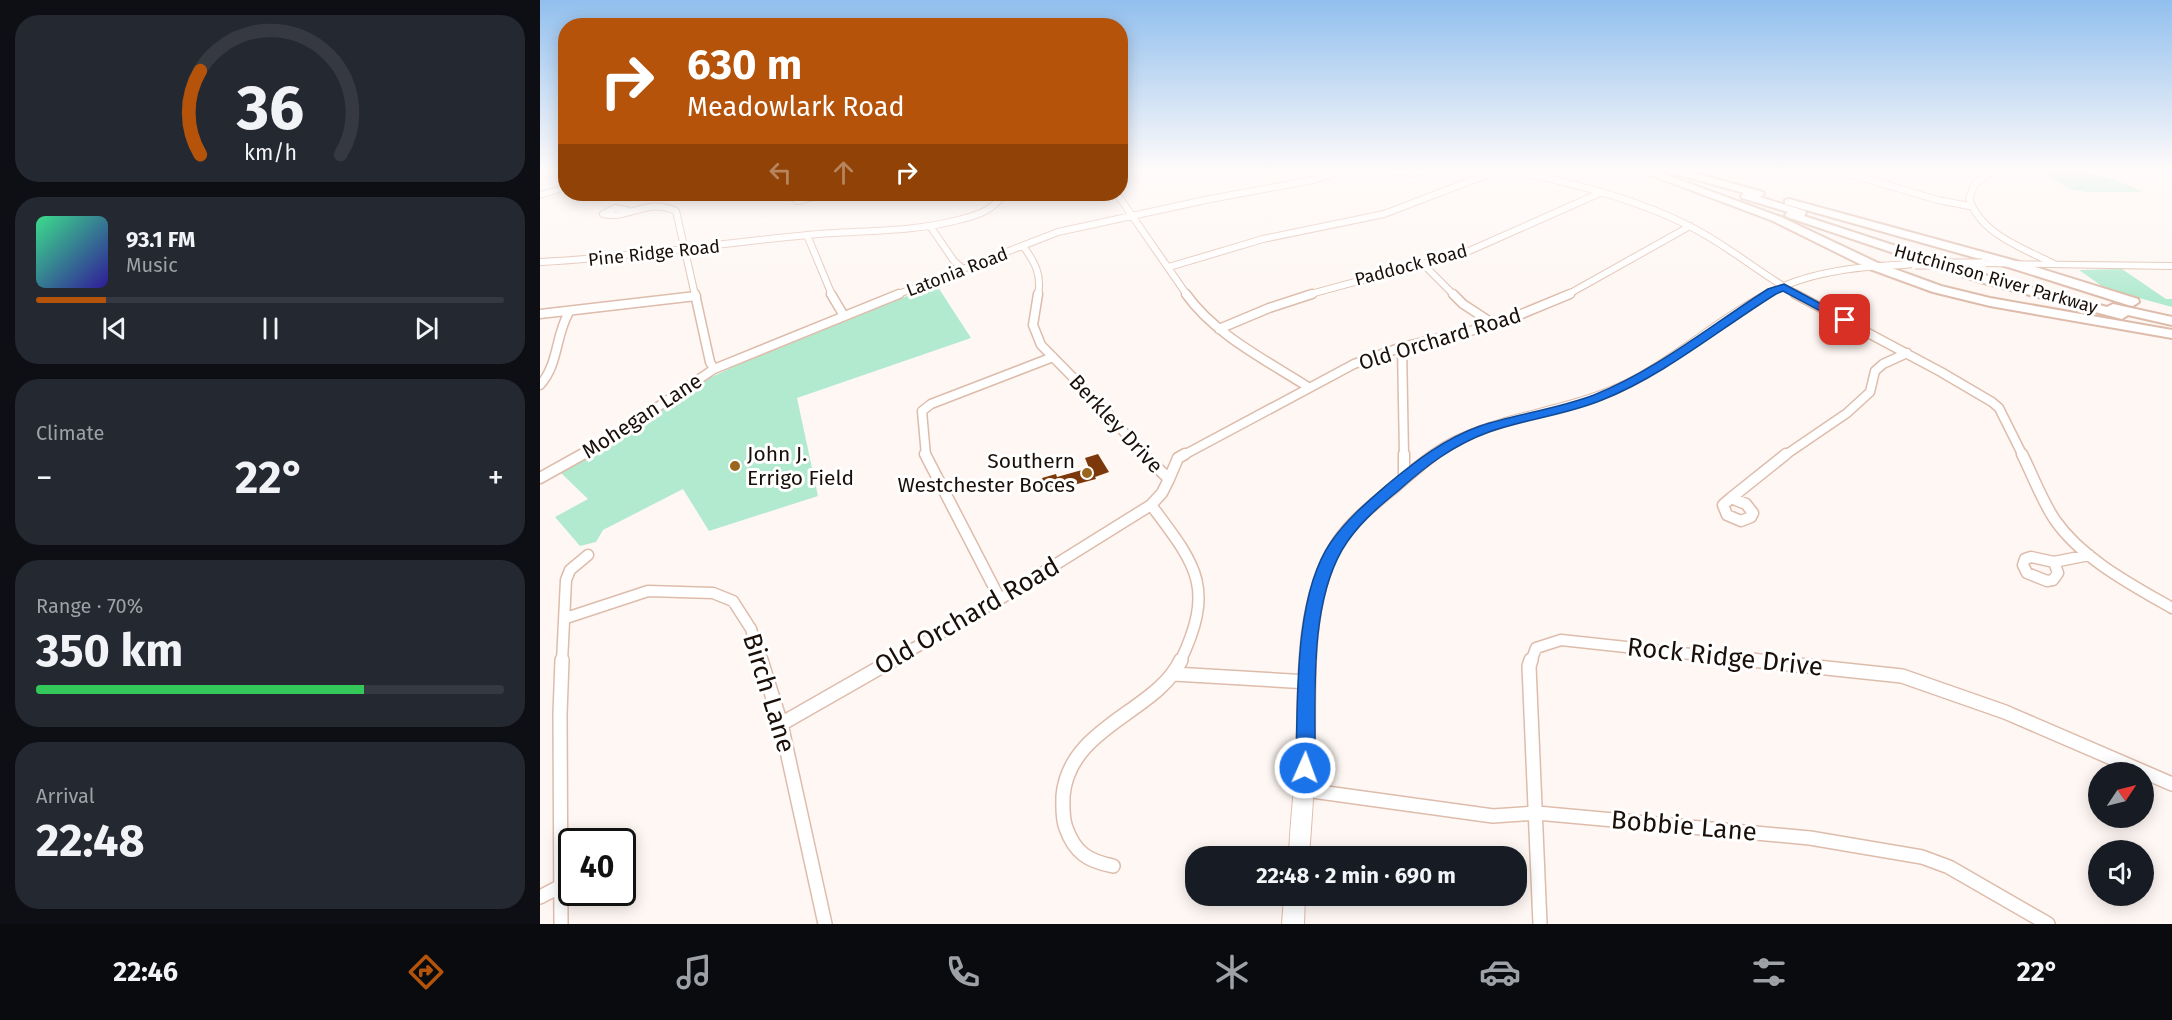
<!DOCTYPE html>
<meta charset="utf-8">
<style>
body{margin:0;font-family:"Fira Sans",sans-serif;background:#242831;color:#f1f3f6;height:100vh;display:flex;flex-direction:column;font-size:22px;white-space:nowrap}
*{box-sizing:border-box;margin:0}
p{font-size:20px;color:#9ea1a6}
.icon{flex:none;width:33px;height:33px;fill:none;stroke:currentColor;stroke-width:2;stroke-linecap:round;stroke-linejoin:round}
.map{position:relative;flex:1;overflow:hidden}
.drawer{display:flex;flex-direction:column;gap:15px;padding:15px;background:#0d0f14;width:540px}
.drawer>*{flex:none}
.banner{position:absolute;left:18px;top:18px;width:570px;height:183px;border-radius:24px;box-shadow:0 3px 15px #0003;background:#b45309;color:#fff;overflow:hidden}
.needle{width:39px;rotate:55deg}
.buttons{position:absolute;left:1548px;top:762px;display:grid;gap:12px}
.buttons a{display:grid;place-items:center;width:66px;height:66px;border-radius:50%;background:#171b24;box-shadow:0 3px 15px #0003;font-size:30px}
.speed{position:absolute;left:18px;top:828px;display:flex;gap:12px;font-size:30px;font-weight:700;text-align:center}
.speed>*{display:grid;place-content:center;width:78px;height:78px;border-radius:50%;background:#171b24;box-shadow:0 3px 15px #0003;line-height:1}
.speed .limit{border:3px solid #111;border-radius:9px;background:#fff;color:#111}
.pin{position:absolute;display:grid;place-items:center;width:51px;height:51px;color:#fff;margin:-26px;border-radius:12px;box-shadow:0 3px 9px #0006}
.me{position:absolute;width:66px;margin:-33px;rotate:2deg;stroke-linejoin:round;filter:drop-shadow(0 0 4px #0008)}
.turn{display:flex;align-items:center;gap:21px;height:126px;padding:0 30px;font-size:27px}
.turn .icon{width:78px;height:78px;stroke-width:2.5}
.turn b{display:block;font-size:42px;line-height:51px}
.lanes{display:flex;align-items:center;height:57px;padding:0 30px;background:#0003;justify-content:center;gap:30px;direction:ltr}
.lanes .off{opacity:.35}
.big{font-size:45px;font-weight:700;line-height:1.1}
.drawer .card{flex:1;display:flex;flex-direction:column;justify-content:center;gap:9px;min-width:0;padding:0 21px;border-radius:24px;background:#242831}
.drawer .dial{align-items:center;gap:0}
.dial svg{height:156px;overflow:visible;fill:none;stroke:#363941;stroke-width:7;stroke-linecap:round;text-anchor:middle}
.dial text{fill:#f1f3f6;stroke:none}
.song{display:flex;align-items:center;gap:18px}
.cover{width:72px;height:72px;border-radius:9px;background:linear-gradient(135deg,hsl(150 70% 55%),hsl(250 70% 35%))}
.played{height:6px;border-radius:3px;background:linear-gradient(90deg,#b45309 15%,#363941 15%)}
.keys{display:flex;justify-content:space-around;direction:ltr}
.heat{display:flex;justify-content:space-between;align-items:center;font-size:33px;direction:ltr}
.charge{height:9px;border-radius:4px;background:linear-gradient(90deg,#34c759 70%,#363941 0)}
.trip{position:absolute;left:645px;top:846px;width:342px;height:60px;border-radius:24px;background:#171b24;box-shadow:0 3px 15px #0003;font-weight:700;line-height:60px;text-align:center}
.tabs{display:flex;height:96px;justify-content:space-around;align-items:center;background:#090b0e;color:#9ea1a6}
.tabs .icon{width:42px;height:42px}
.tabs .current{color:#b45309}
.tabs b{font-size:27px;color:#f1f3f6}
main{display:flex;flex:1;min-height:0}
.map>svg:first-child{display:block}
.green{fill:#b2ead0}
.building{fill:#7c380a}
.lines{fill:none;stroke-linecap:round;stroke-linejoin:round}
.street-far3-casing{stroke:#debcab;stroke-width:8}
.street-far2-casing{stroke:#debcab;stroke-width:11}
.street-far1-casing{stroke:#debcab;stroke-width:13}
.street-casing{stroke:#debcab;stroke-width:16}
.secondary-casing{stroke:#debcab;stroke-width:2}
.highway-casing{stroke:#debcab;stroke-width:4}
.street-far3{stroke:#fff;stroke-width:6}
.street-far2{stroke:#fff;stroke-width:8}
.street-far1{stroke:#fff;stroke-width:10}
.street{stroke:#fff;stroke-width:13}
.secondary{fill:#fff;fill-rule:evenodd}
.highway{fill:#fff;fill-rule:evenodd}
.secondary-bridge-casing{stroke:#debcab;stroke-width:11;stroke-linecap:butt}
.secondary-bridge{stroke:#fff;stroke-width:9}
.route{fill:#1a73e8;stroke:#114b97;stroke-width:1.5}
.poi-dot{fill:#9a661d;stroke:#fff;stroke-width:2}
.labels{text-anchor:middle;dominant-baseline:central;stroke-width:6;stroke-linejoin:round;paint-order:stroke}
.far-street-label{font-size:18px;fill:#1a0f09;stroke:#fff}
.street-label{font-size:21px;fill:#1a0f09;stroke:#fff}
.poi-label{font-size:21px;fill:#1a0f09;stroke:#fff;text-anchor:start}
.near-street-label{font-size:26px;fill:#1a0f09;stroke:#fff}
</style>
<main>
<section class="drawer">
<div class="card dial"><svg viewBox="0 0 100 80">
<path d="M14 69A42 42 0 1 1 86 69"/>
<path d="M14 69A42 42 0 0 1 14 26" stroke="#b45309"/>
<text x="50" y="56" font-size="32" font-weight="700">36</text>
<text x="50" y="72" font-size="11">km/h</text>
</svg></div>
<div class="card">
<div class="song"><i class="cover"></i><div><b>93.1 FM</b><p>Music</p></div></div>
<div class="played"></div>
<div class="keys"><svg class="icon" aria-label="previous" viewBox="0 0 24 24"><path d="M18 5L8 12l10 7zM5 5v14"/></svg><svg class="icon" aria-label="pause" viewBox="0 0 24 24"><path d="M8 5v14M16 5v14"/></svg><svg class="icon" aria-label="next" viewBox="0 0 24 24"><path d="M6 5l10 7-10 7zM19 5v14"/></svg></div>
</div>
<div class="card"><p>Climate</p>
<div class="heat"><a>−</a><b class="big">22°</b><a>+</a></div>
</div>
<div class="card"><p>Range · 70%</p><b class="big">350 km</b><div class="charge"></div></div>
<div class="card"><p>Arrival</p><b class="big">22:48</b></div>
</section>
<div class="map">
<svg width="1632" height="924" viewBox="0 0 1632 924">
<rect width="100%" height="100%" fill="#fef7f3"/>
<path class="green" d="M1520,169c33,3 54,9 83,23h-57l-16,-3 -33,-19z
M1582,269l44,30h6v8l-66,-18 -27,-19z
M396,284l35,54 -174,60 21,98 -109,35 -26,-42 -80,41 -7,12 -16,4 -25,-29 33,-18 -27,-26 49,-28 78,-57 45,-21z"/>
<path class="building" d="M558,454l11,18 -14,5 1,2 -49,13 -5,-14 14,-4 1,3 32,-9 -4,-10z"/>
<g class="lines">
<g class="street-far3-casing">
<path id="street-far3" d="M831,169l41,4 34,-4
M968,169c62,14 128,29 185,59 37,19 69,47 105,67
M1293,169l105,31 31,6
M1455,169l-20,15 -6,14c11,36 54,50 85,66
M580,171l14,-2
M0,175l24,-6
M262,194l-10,3 5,4 25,-6
M577,194l70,101
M278,195l24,-1
M87,210l-12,-2 -12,6c26,6 44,-17 73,-3l19,84
M390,226l24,35 8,7
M267,235l25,60
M483,246c12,16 19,29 15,49
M0,262c90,-4 178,-19 268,-27 51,-5 104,-2 154,-16 17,-4 32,-10 42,-25
M884,265l30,30
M629,267l94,-28 121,-25 118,-45
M356,295l162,-63 152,-33 103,-19 36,-11
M767,295l162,-44 131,-58
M1027,295l123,-69"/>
</g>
<g class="street-far2-casing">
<path id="street-far2" d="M155,294l15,68 4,7
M291,294l13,22
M498,294l-5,31 8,20 65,66 38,45
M646,294c29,41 80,66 122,93
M913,294l10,10 32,21
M1255,294l146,78 51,30 7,6 24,48
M0,314l156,-18
M679,329l50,-21 43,-14
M862,347l2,109
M0,385c19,-21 15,-49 29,-73
M40,456l27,-15 107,-72 185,-75
M386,456l-4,-45 9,-7 122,-47
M642,456l172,-92 48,-17 93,-22 75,-31
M1244,456l63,-43 23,-21 5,-21 8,-7 24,-11"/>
</g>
<g class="street-far1-casing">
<path id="street-far1" d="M385,454l75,145
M603,454l26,25 -7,14 -11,12c45,60 65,82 29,157
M864,454v24
M1482,454c11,22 20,47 33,66 27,39 77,65 117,88
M0,478l43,-24
M629,479l9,-21 7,-4
M1191,498l55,-44
M1191,498l15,6 7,9 -2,4 -10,4 -14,-6 -4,-10z
M1491,557l23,5 4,11 -5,7 -6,1 -20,-8 -4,-8 2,-6z
M1514,562l35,-7
M26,618l82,-27 65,2 20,8 18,28 10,33
M22,662l4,-82 4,-10 18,-15
M350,662l110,-63 151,-94
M991,662l5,-14 25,-8 204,22"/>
</g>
<g class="street-casing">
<path id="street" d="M221,660l20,64 44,200
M991,660l-2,6 11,258
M1211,660l151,16 103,36 167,72
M634,674l134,8
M241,724l112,-64
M765,790l188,26 44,-3 273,25 112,19 27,10 99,57
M573,866c-25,-5 -38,-13 -47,-38 -4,-10 -3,-21 -3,-32 6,-70 94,-84 118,-136
M0,897l21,-11
M21,924l-1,-210 2,-54"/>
</g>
<g class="secondary-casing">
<path id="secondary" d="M26,185v5l-26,8v-6z
M1375,261l5,3 -2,2c-12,3 -26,2 -38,3 -31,2 -62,7 -91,18 -61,26 -109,77 -169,105 -49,22 -105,26 -153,49 -26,12 -46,31 -67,49 -20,17 -44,34 -58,58 -31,58 -26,128 -27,191 0,39 -3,78 -6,117h-20c1,-34 6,-69 7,-103 3,-69 -3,-145 33,-208 15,-26 39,-43 62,-63 22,-18 43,-37 69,-48 54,-24 115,-28 168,-55 49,-25 89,-63 138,-88 45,-24 99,-28 149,-30z
M1442,261l190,2v6l-193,-3 -2,-2z
M744,896h21l-1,28h-22z"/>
</g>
<g class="highway-casing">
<path id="highway" d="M1095,169h15l131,48 97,46 63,23 49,12 182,32v8l-182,-32 -57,-14 -63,-23 -97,-48z
M1140,169l83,23 1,2 -4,3 45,14 1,2 -2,3 184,60 119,31 6,-3 59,13v8l-44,-10 -6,4 -142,-37 -193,-65 -2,-2 3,-3 -46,-14 -1,-2 3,-3 -68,-19v-4z
M1249,199l227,62 122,38 1,3 -6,4 -5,-1 -120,-38 -223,-63v-4z"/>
</g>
<use href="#street-far3" class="street-far3"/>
<use href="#street-far2" class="street-far2"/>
<use href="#street-far1" class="street-far1"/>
<use href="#street" class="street"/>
<use href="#secondary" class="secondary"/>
<use href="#highway" class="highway"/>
<g class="secondary-bridge-casing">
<path id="secondary-bridge" d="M1375,264h67"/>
</g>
<use href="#secondary-bridge" class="secondary-bridge"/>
</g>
<linearGradient id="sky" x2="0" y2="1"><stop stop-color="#91bfee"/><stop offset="0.57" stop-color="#fffbfa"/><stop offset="1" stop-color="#fffbfa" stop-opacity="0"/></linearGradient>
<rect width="1632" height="298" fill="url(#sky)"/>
<path class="route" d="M1244,284l67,36 -2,2h-8l-58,-31 -7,3c-58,36 -111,81 -174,106 -36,15 -77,19 -113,32 -36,13 -63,34 -91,59 -21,17 -42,35 -56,59 -34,59 -26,152 -27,218l-3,6 -7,3 -7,-3 -2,-6c2,-66 -3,-171 35,-226 16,-23 36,-40 57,-58 29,-24 56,-45 92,-58 37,-12 77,-17 114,-31 63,-25 117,-70 174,-106z"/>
<g class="poi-dot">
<circle cx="195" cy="466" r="6"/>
<circle cx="547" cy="473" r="6"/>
</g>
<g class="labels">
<g class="far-street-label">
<text transform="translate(114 253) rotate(-6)">Pine Ridge Road</text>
<text transform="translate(871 265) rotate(-15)">Paddock Road</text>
<text transform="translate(417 272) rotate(-21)">Latonia Road</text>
<text transform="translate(1456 279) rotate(16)">Hutchinson River Parkway</text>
</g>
<g class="street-label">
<text transform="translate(900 339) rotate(-17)">Old Orchard Road</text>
<text transform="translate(102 416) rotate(-33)">Mohegan Lane</text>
<text transform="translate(576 424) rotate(47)">Berkley Drive</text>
</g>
<g class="poi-label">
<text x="207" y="454">John J.<tspan x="207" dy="24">Errigo Field</tspan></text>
<text x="535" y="461" text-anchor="end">Southern<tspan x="535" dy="24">Westchester Boces</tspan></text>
</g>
<g class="near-street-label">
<text transform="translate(427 616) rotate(-30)">Old Orchard Road</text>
<text transform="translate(1185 657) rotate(6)">Rock Ridge Drive</text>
<text transform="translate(229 693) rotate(73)">Birch Lane</text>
<text transform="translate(1144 826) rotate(5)">Bobbie Lane</text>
</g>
</g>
</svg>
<div class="buttons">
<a><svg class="needle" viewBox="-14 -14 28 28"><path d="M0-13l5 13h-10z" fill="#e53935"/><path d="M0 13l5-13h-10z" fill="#9ea1a6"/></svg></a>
<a><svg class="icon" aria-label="sound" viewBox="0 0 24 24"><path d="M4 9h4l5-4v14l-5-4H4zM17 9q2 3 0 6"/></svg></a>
</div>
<div class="speed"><div class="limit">40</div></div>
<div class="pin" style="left:1305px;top:320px;background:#d93025"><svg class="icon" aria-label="arrive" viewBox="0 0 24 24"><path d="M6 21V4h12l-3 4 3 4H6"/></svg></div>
<svg class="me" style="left:765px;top:768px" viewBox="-20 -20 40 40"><circle r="17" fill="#1a73e8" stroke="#fff" stroke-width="3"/><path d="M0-11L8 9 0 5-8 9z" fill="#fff"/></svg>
<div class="trip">22:48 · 2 min · 690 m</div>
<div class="banner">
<div class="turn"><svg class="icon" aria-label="right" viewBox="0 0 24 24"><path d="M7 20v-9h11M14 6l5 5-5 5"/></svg><div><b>630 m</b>Meadowlark Road</div></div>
<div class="lanes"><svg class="icon off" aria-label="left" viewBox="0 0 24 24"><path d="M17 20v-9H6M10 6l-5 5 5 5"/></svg><svg class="icon off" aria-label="ahead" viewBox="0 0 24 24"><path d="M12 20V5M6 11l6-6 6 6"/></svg><svg class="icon" aria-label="right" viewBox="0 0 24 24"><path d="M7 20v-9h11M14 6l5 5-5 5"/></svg></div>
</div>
</div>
</main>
<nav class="tabs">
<b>22:46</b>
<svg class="icon current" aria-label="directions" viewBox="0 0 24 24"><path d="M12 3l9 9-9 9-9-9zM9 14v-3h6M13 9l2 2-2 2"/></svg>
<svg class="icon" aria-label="music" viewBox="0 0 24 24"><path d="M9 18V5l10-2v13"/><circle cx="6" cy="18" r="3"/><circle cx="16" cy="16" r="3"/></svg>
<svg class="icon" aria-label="phone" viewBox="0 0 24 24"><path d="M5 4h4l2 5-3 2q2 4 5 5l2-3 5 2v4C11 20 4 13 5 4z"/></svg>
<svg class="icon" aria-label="climate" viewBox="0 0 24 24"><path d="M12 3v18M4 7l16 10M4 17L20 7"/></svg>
<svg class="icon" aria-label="car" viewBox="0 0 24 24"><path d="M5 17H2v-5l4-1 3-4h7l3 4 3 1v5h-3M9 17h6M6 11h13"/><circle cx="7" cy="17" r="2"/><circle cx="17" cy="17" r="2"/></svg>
<svg class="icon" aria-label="filters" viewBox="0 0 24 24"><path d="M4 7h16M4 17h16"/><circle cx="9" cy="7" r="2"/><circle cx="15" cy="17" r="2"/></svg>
<b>22°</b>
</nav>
